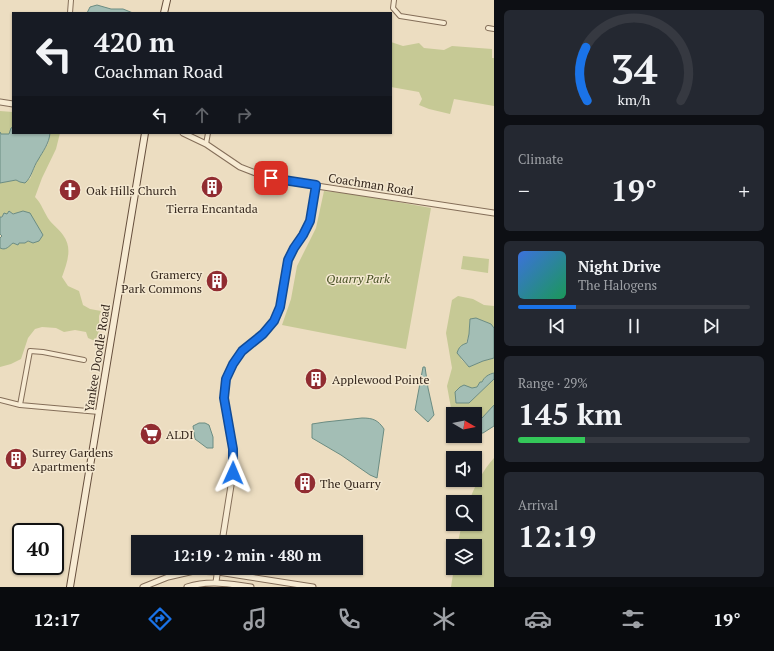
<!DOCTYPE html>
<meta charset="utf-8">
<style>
body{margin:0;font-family:"PT Serif",serif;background:#242831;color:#f1f3f6;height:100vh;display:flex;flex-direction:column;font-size:15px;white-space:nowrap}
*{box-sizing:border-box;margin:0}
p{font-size:13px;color:#9ea1a6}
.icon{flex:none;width:22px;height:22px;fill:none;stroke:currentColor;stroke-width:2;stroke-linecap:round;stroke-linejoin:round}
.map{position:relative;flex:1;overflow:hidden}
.details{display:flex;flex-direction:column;gap:10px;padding:10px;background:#0d0f14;width:280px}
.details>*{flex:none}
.hud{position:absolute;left:12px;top:12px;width:380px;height:122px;border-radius:0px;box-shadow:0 1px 3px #0004;background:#171b24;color:#f1f3f6;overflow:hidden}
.needle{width:26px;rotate:99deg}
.buttons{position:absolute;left:446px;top:407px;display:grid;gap:8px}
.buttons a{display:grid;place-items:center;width:36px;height:36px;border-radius:0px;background:#171b24;box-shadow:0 1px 3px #0004;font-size:20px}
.speed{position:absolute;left:12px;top:523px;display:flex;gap:8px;font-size:20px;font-weight:700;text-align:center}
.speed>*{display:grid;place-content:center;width:52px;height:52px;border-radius:50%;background:#171b24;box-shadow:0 1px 3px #0004;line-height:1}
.speed .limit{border:2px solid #111;border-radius:6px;background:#fff;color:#111}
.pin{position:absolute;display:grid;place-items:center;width:34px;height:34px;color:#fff;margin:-17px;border-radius:8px;box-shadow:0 2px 6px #0006}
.me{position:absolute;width:44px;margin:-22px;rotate:1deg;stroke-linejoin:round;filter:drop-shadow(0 0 3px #0008)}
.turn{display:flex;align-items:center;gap:14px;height:84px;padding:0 16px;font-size:18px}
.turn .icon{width:52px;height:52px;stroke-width:2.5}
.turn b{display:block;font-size:28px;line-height:34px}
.lanes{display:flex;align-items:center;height:38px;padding:0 16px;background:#0003;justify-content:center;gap:20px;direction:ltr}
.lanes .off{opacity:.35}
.big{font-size:30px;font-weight:700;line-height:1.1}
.details .tile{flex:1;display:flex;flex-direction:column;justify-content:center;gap:6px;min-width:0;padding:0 14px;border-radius:6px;background:#242831}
.details .dial{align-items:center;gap:0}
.dial svg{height:104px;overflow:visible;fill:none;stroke:#363941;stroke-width:7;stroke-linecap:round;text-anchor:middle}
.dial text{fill:#f1f3f6;stroke:none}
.song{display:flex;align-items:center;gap:12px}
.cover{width:48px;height:48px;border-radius:6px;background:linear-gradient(135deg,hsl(220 70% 55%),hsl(150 70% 35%))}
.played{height:4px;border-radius:2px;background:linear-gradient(90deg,#1a73e8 25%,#363941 25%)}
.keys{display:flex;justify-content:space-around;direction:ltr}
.heat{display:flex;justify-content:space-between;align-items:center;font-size:22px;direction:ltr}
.charge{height:6px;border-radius:3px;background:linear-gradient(90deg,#34c759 29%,#363941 0)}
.trip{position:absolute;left:131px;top:535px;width:232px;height:40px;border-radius:0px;background:#171b24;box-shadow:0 1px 3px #0004;font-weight:700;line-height:40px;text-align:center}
.tabs{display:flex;height:64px;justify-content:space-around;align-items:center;background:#090b0e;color:#9ea1a6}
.tabs .icon{width:28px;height:28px}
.tabs .selected{color:#1a73e8}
.tabs b{font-size:18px;color:#f1f3f6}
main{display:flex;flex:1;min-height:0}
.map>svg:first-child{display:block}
.green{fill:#c6c995}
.water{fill:#a3beb5;stroke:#6b8c82}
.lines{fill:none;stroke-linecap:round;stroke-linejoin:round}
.minor-casing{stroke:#846e59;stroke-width:6}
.tertiary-casing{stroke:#846e59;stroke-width:7}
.secondary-casing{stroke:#664f3d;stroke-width:8}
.minor{stroke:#f7ebd3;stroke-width:4}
.tertiary{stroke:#f7ebd3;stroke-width:5}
.secondary{stroke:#f7ebd3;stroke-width:6}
.route-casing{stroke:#114b97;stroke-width:10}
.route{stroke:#1a73e8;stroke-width:7}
.labels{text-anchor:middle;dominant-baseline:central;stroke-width:3;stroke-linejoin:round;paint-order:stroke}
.street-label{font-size:12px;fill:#35271d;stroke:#f4e8d0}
.poi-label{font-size:12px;fill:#35271d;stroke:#f4e8d0;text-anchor:start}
.park-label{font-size:12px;font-style:italic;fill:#475024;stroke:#f4e8d0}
</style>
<main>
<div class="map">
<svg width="494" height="587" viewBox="0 0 494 587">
<rect width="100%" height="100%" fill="#ecddc1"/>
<path class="green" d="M391,42l12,4 16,-3 5,5 20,2 8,-4 40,3v9h2v48l-40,-7 -4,15 -21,-5 -10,-4 3,-6 -3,-7 -28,-5z
M0,111l13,1v15l-2,1 -2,6h-8l-1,-2z
M50,133h10l-4,16 -14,29 -7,19c7,7 9,16 15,24 4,5 10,9 13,14 10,13 4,28 -1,42l6,9 11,5 4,14 7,4 11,2 -2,5v15l-4,10 -7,-3 -2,-6 -11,-2 -11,2 -8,-4 -14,-1 -7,2 -7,9 -7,21 -10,5 -11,3v-119l2,1 11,-6 5,2 1,-2c7,-1 13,-2 20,-2l4,-6 -14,-22 -6,-2c-8,4 -11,1 -17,3 -2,1 -4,2 -6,3v-34l16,-3 4,2 10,-3 7,-18 11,-17z
M324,191l29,3 78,14 -25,141 -124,-24 9,-26 6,-33 19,-38z
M463,256l26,3 -1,14 -27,-4z
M458,296l15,3 11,6 10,1v22c-6,-6 -15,-10 -24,-9l-1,8v7l-8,25 8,8 14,-6 11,-3v15l-4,1 -13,13 -5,1 -3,15 25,-24v26l-12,13 -7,2v-6h-22v5l-6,-33 5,-18 -6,-35 6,-33z
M494,458v129h-43l3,-19h21v-22h-18l5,-22h13v-22h-6c5,-15 14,-32 25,-44z"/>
<path class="water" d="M97,5l14,4h12l10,4h-46l3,-6z
M13,127v6h37c-1,11 -7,18 -12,27 -5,7 -6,17 -13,23l-5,-1 -4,-2 -16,3v-51l1,2h8l2,-6z
M9,211l4,3 10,-3 7,2 13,22 -4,6 -6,2 -5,-2 -3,2h-6l-1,2 -5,-2c-4,3 -7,8 -13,5v-10l2,-2 -2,-2v-17h2l2,-4 3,1z
M476,318l15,6 3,4v30l-11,3 -14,6 -12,-14c2,-6 4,-8 10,-10l2,-9 1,-15z
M423,367h2l3,21 6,27 -6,7 -13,-12z
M494,373v6l-25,24h-13l-1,-11 5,-5 4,-2 8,3 5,-1 3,-5h2c2,-5 7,-8 12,-9z
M494,405v21l-11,7h-8v-13l7,-2z
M362,418c11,0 16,2 22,11l-7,49 -7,-3 -29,-20 -29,-17v-14l13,-2z
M199,423h6l4,2 4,12v11h-6l-12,-9 -2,-13z"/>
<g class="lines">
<g class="minor-casing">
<path id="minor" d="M394,0l-1,8 7,8 44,7
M70,13l1,-13
M488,28l6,1
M206,144l2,-11
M0,400l20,5 79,7
M20,405l10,-54 13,1 41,8"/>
</g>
<g class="tertiary-casing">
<path id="tertiary" d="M0,102l13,2
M183,133l23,11 34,23 31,12 223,34
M222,542l11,-69 1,-14 -9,-52 -1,-17 2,-11 7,-15 9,-13 21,-17 11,-13 7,-14 7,-47 6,-12 9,-13 7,-14 6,-36
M216,582l2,-14
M143,587l25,-10 26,-6 24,1 95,15
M187,587c23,-7 41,-3 64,0"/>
</g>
<g class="secondary-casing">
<path id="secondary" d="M164,13l3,-13
M70,587l75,-454"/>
</g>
<use href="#minor" class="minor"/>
<use href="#tertiary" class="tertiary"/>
<use href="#secondary" class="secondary"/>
</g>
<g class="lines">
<g class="route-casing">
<path id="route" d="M233,473v-24l-9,-51 2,-19 7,-15 9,-13 21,-17 11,-13 6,-14 8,-47 6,-12 9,-13 7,-14 6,-36 -45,-7"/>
</g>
<use href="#route" class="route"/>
</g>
<defs>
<g id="building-disc" transform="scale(1.15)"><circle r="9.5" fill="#912c31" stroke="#f4e8d0"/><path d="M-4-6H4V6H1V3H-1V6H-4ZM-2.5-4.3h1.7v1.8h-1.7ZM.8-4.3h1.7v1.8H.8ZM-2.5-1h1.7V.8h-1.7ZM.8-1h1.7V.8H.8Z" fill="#fff"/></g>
<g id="church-disc" transform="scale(1.15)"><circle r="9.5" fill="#912c31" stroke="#f4e8d0"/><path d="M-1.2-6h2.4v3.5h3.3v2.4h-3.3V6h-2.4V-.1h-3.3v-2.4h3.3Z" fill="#fff"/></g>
<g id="supermarket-disc" transform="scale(1.15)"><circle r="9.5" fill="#912c31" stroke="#f4e8d0"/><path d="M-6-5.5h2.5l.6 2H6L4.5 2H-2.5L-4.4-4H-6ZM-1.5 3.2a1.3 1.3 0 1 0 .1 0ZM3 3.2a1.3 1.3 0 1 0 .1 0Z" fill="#fff"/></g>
</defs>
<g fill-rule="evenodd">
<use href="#building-disc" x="212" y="187"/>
<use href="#church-disc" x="70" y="190"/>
<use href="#building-disc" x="217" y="281"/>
<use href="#building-disc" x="316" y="379"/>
<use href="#supermarket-disc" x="151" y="434"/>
<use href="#building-disc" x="16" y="459"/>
<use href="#building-disc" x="305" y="483"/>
</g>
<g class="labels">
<g class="street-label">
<text transform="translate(371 184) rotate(9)">Coachman Road</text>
<text transform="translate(97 358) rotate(-81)">Yankee Doodle Road</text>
</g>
<g class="poi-label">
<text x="86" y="190">Oak Hills Church</text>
<text x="212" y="208" text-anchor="middle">Tierra Encantada</text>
<text x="202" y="274" text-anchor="end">Gramercy<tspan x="202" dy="14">Park Commons</tspan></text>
<text x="332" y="379">Applewood Pointe</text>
<text x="166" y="434">ALDI</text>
<text x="32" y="452">Surrey Gardens<tspan x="32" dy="14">Apartments</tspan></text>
<text x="320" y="483">The Quarry</text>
</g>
<g class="park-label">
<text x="358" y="278">Quarry Park</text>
</g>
</g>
</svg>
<div class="buttons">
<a><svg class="needle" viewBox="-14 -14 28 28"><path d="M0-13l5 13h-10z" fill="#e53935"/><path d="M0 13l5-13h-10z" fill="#9ea1a6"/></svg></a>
<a><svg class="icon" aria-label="sound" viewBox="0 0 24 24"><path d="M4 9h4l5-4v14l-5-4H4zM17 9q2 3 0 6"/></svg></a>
<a><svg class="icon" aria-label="search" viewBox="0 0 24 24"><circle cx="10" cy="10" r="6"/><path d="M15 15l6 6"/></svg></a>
<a><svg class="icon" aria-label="layers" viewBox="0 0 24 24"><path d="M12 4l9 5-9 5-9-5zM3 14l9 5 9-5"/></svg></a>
</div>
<div class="speed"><div class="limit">40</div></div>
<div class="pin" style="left:271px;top:178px;background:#d93025"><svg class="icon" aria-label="arrive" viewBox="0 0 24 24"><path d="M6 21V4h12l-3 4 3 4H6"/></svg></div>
<svg class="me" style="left:233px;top:473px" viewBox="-20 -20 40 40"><path d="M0-17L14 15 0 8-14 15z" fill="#1a73e8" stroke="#fff" stroke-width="4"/></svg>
<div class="trip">12:19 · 2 min · 480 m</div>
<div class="hud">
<div class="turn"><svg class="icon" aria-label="left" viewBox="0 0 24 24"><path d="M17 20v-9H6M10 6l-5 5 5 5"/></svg><div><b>420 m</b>Coachman Road</div></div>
<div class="lanes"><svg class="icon" aria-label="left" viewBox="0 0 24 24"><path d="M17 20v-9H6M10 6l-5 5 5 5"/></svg><svg class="icon off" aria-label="ahead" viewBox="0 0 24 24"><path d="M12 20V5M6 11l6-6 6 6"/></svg><svg class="icon off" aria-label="right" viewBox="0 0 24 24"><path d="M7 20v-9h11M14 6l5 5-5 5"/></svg></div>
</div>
</div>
<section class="details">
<div class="tile dial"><svg viewBox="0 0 100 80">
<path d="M14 69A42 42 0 1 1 86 69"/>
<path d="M14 69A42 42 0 0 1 13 28" stroke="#1a73e8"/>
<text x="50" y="56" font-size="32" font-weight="700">34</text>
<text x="50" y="72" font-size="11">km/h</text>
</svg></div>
<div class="tile"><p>Climate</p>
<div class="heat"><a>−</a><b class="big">19°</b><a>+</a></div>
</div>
<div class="tile">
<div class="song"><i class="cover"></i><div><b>Night Drive</b><p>The Halogens</p></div></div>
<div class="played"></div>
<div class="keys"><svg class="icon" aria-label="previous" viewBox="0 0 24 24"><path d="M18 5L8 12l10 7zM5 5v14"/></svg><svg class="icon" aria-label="pause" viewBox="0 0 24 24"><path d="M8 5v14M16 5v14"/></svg><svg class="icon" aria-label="next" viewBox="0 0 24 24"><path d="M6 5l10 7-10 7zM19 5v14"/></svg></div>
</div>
<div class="tile"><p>Range · 29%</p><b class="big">145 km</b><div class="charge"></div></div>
<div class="tile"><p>Arrival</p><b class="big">12:19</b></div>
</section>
</main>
<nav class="tabs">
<b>12:17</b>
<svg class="icon selected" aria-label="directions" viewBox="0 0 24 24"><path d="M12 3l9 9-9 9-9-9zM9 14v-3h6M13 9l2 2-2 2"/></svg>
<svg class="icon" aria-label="music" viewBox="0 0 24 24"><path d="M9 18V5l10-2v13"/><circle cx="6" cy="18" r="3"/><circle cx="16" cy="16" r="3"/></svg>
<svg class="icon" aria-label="phone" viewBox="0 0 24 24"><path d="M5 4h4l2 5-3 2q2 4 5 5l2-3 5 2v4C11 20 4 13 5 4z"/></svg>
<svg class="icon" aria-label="climate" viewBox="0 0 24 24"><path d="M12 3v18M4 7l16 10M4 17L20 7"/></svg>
<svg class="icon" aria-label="car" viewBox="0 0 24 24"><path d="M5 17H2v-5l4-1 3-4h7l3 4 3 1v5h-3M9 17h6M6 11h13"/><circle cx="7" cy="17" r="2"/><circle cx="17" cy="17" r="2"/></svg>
<svg class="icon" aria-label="filters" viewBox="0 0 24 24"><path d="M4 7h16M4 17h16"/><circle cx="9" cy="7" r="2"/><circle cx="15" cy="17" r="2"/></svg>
<b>19°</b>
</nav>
